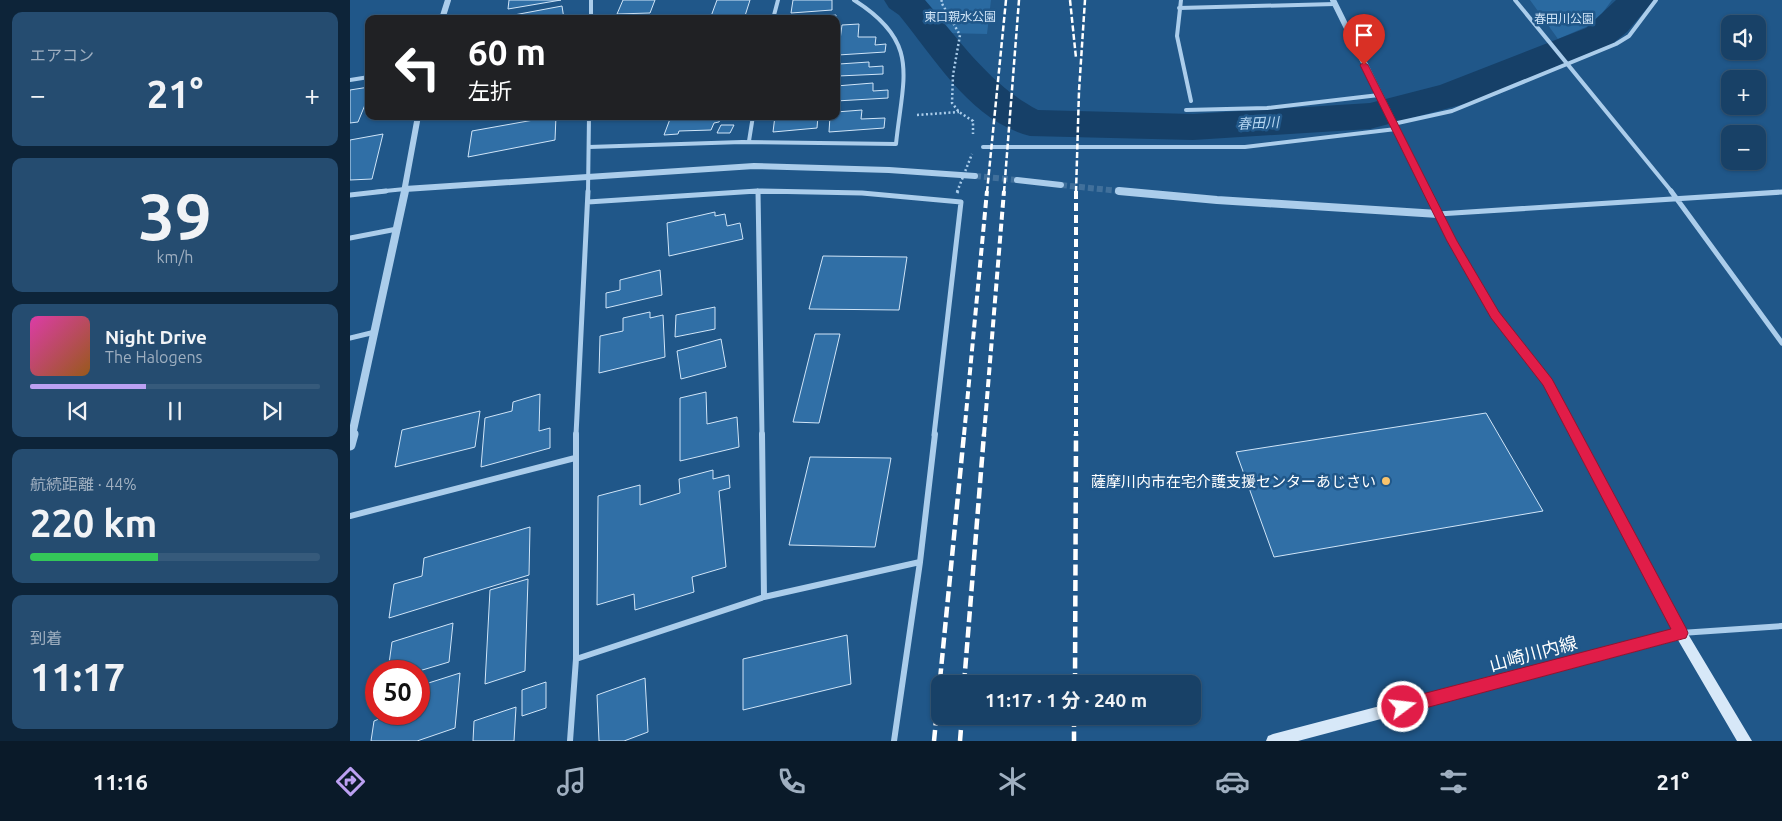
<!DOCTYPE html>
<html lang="ja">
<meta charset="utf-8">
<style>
body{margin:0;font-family:Ubuntu,"Noto Sans JP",sans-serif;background:#254c70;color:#f1f3f6;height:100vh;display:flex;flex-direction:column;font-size:19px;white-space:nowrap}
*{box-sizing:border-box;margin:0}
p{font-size:16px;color:#9fafc0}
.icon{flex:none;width:28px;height:28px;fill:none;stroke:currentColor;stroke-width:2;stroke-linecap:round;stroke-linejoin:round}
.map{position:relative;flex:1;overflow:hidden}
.panel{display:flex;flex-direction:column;gap:12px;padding:12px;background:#0d2439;width:350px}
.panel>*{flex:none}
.hud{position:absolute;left:15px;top:15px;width:475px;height:105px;border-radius:10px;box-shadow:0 1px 4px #0004,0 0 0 1px #365a7b;background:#202124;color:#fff;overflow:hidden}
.tools{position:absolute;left:1371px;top:15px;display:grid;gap:10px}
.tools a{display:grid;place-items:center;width:45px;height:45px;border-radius:10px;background:#184167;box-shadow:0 1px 4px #0004,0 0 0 1px #365a7b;font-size:25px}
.speed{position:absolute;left:15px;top:660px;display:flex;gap:10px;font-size:25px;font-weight:700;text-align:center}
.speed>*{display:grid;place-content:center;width:65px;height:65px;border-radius:50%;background:#184167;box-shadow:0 1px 4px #0004,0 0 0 1px #365a7b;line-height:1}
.speed .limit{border:8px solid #d22;background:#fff;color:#111}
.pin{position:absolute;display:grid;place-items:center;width:42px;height:42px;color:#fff;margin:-51px -21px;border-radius:50% 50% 50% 0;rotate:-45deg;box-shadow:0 0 5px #0007}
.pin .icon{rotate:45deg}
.me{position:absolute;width:55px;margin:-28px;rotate:75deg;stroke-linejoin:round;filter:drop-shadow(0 0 4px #0008)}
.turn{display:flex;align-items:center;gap:18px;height:105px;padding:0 20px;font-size:22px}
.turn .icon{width:65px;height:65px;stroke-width:2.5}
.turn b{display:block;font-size:35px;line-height:42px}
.big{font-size:38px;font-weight:700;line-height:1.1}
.panel .widget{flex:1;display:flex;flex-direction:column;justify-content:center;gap:8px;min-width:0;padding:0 18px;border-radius:10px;background:#254c70}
.panel .dial{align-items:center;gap:0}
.dial b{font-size:65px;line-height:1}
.song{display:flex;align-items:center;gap:15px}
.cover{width:60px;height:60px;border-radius:8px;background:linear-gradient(135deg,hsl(320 70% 55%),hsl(30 70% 35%))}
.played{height:5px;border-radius:2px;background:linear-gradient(90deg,#bca0f2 40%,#365a7b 40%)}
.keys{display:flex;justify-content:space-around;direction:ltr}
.heat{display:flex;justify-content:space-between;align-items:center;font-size:28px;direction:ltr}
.charge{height:8px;border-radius:4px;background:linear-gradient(90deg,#34c759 44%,#365a7b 0)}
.trip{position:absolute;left:581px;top:675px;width:270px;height:50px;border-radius:10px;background:#184167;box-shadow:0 1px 4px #0004,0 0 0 1px #365a7b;font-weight:700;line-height:50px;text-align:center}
.dock{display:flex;height:80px;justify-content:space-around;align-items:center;background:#0a1a29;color:#9fafc0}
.dock .icon{width:35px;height:35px}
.dock .on{color:#bca0f2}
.dock b{font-size:22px;color:#f1f3f6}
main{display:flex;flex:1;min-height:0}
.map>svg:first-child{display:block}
.green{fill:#2a6aa1}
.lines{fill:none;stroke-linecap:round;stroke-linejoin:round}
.river{fill:#164068;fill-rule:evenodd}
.building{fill:#306fa6;stroke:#d0e5f8}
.tertiary-tunnel{stroke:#41709b;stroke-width:6;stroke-dasharray:6 3;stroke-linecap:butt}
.path{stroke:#abcdeb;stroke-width:2.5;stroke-dasharray:2 2.5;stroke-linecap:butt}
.minor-far2{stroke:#abcdeb;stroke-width:4}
.minor-far1{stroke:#abcdeb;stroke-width:5}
.minor{stroke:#abcdeb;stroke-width:6}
.tertiary-far2{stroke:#abcdeb;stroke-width:6}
.tertiary-far1{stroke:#abcdeb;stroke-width:8}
.tertiary{stroke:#abcdeb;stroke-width:11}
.secondary{fill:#d7e8f8;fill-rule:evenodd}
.rail-far2{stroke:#fff;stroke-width:2.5;stroke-dasharray:6 2.5;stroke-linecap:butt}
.rail-far1{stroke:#fff;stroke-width:4;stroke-dasharray:8 4;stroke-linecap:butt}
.rail{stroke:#fff;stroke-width:4.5;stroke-dasharray:11 4.5;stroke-linecap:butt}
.path-bridge-far1{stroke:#abcdeb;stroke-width:2.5;stroke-dasharray:2 2.5;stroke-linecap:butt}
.path-bridge{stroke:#abcdeb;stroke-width:3;stroke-dasharray:2.5 4;stroke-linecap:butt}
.route{fill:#e11d48;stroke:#92132f}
.poi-dot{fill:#f8c36c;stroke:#205789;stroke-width:2}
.labels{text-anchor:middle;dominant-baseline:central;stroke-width:5;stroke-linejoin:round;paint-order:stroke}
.far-park-label{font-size:12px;fill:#d0e5f8;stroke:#205789}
.far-water-label{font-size:14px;font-style:italic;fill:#b7d7f2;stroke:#205789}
.poi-label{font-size:15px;fill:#fff;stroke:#205789;text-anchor:end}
.near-street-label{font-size:18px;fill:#fff;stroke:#205789}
</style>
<main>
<section class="panel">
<div class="widget"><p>エアコン</p>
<div class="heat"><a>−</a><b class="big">21°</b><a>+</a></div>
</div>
<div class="widget dial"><b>39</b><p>km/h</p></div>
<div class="widget">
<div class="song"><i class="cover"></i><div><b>Night Drive</b><p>The Halogens</p></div></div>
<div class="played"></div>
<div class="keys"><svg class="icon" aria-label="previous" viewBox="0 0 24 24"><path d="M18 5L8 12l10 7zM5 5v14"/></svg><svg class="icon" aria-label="pause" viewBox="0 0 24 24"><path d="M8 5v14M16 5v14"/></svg><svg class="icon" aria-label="next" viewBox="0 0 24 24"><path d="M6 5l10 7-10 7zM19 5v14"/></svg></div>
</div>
<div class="widget"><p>航続距離 · 44%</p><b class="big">220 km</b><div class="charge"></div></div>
<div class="widget"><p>到着</p><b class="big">11:17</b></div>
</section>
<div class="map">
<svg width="1432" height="741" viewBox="0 0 1432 741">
<rect width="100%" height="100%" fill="#205789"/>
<path class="green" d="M564,0h77l-4,34 -41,-1z
M1180,0h82l-17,23 -37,16z"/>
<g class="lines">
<path class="river" d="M534,0h41c35,41 65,85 113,110l155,4 177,-11 70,-18 146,-57 30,-28h38l-27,32 -15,12 -144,59 -98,26 -177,11 -163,-4c-59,-15 -94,-76 -131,-121l-10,-7z"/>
</g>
<path class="building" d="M159,0h52l-53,9z
M273,0h32l-5,13 -33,1z
M367,0h33l-6,19h-34z
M443,0h39v10l-41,3z
M212,6l2,13h-50v-4z
M486,15v4h-31v-1z
M509,24l-1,13h18l-1,8 11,-1 -1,8 -47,3 4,-30z
M519,62v5l14,-1v8l-45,2 1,-12z
M523,83v8l15,-1v8l-52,3v-15z
M19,87v8l-11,27 -8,1v-33z
M512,110l-1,9 24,-1 -1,10 -55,4 1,-16h6v-4z
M206,116l-1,24 -87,17 4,-26z
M331,116h45l-5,1 -2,5 -5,1 -3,7 -32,1 -1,3 -14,1 6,-16 10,-1z
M425,116h43l-1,12 -44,4z
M371,125h13l-4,8h-13z
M33,134l-11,45 -22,1v-40z
M365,212v4l10,-2 2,12 13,-3 3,16 -74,17 -2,-33z
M473,256l84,1 -8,53 -90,-1z
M310,270l2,25 -56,13v-15l14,-3v-10z
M365,307v22l-40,8 1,-22z
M300,312v6l13,-3 2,42 -66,16 1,-37 23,-5v-13z
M465,334h25l-21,89 -26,-1z
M371,339l5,28 -45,12 -4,-28z
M356,392l1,32 30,-7 2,30 -59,14v-63z
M190,394l-1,37 11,-3v20l-69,19 4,-49 27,-7 1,-9z
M130,411l-5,36 -80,20 7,-37z
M1136,413l57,98 -269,46 -38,-105z
M460,457l81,1 -16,89 -86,-2z
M363,470v9l16,-4 1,13 -11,3 7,76 -34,10 2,15 -59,18 -1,-16 -37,11 1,-109 42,-11v20l40,-12 -1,-14z
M180,527l-1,48 -140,43 5,-34 28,-8 2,-18z
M178,579l-3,92 -40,13 5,-94z
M103,623l-4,39 -30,9h-31l4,-29z
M497,635l4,49 -108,26v-51z
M110,673l-5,55 -38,13h-46l3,-20 10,-4 1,-3h34v-28z
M295,678l3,54 -24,9h-25l-2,-46z
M196,682v26l-24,8v-26z
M166,707l-2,34h-41l1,-20z"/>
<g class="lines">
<path class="tertiary-tunnel" d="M625,176l42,4
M711,185l58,6"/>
<path class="path" d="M592,0l-1,2 19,33 -7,40 -1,28 7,9 14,9v13
M567,115l42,-3"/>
<path class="minor-far2" d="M241,0v19
M831,0l-4,36 14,65
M1165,0l157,192
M829,8l156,-4
M423,19l5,-19
M0,80l19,-3
M836,110l81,-2 112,-13
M1043,124l59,-13 164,-67 13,-8 27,-36
M399,141l4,-25
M239,147l153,-5 154,2c7,-68 25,-102 -42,-144
M633,147h262l151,-18
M25,192l30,-3
M238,192l1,-76
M388,192h87
M1428,192h4"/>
<path class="minor-far1" d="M408,191l4,244
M410,191l102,2 99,9 -27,233
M1321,191l111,152
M0,195l36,-4
M238,202l169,-11
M1088,214l344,-22
M0,238l47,-9
M0,338l25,-6
M226,435l12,-244"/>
<path class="minor" d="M412,434l2,163
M0,516l225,-58
M1331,633l101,-7
M226,659l188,-62 156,-35
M220,741l6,-82v-225
M544,741l26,-179 15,-128"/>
<path class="tertiary-far2" d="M983,0l95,192
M92,19l6,-19
M667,180l44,5
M55,189l349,-23 135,4 86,6
M769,191l14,1
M54,192l14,-76"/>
<path class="tertiary-far1" d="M769,191l98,9 221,14
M1077,191l25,50 43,74 52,67 28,53
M2,435l53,-244"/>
<path class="tertiary" d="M1225,434l106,199
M0,445l3,-11"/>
<path class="secondary" d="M1331,627l4,2 67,112h-15l-59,-101 -380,101h-32l2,-5 5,-2z"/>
<path class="rail-far2" d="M720,0l6,58
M637,192l19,-192
M654,192l15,-192
M726,192l3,-101 6,-91"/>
<path class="rail-far1" d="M726,191v244
M614,435l23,-244
M634,435l20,-244"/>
<path class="rail" d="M614,684l20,-250
M725,684l1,-250
M724,716v25
M584,741l30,-307
M610,741l2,-25"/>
<path class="path-bridge-far1" d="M607,192l15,-38"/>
<path class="path-bridge" d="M607,193l1,-2"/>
</g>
<path class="route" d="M1014,62l4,3 89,176 42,71 53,67 134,249 2,5 -2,5 -283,76 -5,-2 -2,-5 2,-6 5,-2 268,-70 -128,-244 -52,-67 -44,-77 -87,-176z"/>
<circle class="poi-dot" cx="1036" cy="481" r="5"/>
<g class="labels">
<g class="far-park-label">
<text x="610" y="16">東口親水公園</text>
<text x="1214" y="18">春田川公園</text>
</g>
<g class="far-water-label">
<text transform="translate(908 123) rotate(-3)">春田川</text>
</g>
<g class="poi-label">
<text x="1026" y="481">薩摩川内市在宅介護支援センターあじさい</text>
</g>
<g class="near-street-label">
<text transform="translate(1183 653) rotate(-15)">山崎川内線</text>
</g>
</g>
</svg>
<div class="tools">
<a><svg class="icon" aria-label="sound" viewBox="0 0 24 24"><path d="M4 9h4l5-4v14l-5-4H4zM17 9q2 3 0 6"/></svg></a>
<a>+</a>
<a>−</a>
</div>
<div class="speed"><div class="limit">50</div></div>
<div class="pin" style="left:1014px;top:65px;background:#d93025"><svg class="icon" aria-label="arrive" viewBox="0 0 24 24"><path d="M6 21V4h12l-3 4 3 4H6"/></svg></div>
<svg class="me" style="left:1053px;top:707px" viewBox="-20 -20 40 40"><circle r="17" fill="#e11d48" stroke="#fff" stroke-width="3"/><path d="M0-11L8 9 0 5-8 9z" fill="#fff"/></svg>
<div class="trip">11:17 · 1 分 · 240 m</div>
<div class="hud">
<div class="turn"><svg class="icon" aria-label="left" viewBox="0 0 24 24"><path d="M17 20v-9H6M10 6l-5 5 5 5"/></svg><div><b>60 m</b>左折</div></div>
</div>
</div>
</main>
<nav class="dock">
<b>11:16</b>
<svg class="icon on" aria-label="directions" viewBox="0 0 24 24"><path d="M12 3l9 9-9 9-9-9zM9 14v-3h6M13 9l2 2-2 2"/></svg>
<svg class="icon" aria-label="music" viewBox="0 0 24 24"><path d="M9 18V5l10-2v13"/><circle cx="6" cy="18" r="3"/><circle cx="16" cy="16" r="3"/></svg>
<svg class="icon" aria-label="phone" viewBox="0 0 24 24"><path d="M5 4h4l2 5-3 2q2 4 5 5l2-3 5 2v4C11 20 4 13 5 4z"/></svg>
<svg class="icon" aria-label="climate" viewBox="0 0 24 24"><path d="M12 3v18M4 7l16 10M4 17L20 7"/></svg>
<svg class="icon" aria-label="car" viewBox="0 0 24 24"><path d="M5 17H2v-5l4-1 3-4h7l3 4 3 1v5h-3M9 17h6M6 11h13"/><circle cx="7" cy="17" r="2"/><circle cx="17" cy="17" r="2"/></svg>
<svg class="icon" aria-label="filters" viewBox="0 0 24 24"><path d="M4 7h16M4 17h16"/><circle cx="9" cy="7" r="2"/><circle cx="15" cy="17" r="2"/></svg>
<b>21°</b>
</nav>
